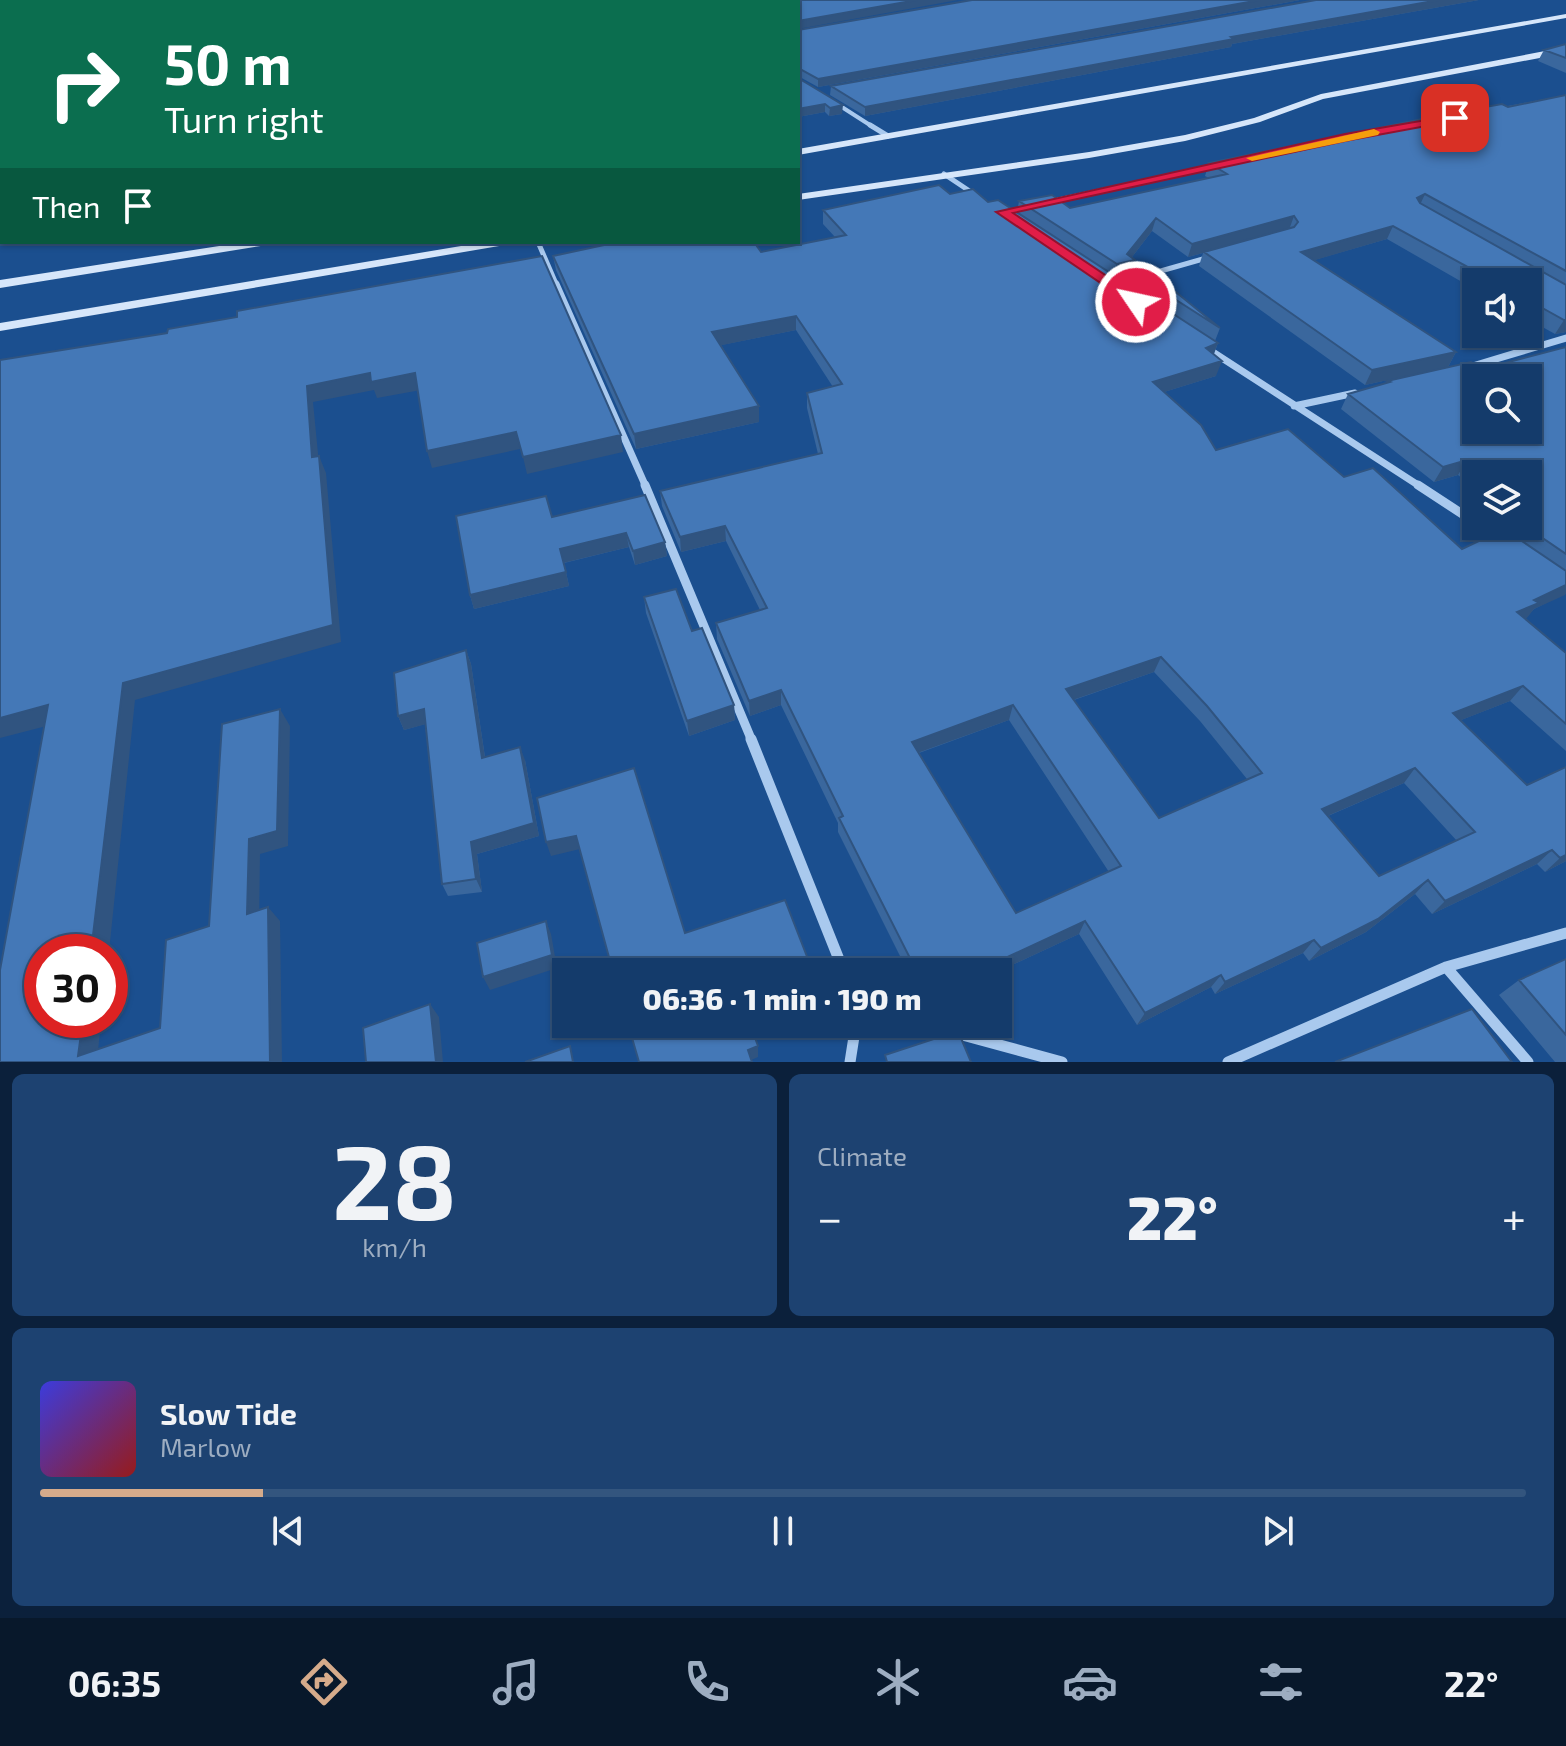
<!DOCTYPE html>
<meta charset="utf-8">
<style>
body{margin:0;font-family:"Exo 2",sans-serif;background:#1d4271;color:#f1f3f6;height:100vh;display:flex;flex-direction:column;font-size:30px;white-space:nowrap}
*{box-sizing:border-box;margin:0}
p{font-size:26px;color:#9dadc1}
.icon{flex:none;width:44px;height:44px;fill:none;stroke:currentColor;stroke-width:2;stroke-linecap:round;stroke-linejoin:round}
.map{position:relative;height:1062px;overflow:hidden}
.side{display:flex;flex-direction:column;gap:12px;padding:12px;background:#0b203b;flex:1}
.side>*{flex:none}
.banner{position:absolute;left:0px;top:0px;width:800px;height:244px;box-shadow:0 2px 6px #0004,0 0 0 2px #33557e;background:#0b6e4f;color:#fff;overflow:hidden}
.controls{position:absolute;left:1462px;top:268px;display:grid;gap:16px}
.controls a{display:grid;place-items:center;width:80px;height:80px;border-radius:0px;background:#143b6b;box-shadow:0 2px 6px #0004,0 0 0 2px #33557e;font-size:40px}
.speed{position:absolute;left:24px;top:934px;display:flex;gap:16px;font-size:40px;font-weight:700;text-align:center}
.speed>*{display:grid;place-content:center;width:104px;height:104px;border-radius:50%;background:#143b6b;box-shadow:0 2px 6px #0004,0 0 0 2px #33557e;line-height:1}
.speed .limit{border:12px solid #d22;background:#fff;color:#111}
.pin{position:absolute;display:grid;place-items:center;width:68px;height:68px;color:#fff;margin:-34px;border-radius:16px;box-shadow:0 4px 12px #0006}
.me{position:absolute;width:88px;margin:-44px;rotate:304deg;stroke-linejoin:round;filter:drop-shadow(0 0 6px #0008)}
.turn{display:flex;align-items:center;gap:28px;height:168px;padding:0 32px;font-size:36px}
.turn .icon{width:104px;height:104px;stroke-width:2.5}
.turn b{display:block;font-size:56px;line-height:68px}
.then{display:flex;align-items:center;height:76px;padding:0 32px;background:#0003;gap:16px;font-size:30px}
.big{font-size:60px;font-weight:800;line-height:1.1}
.side .widget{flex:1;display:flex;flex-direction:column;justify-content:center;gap:12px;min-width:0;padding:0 28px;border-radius:12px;background:#1d4271}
.side .dial{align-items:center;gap:0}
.dial b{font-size:104px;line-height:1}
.song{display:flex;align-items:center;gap:24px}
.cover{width:96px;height:96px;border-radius:12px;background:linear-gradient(135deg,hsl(240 70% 55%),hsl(0 70% 35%))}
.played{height:8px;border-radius:4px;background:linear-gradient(90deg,#d6ab8b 15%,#33557e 15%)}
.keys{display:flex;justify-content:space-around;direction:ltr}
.heat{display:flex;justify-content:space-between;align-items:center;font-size:44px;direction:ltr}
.side .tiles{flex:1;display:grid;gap:12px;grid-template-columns:1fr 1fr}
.widget:last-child{grid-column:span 2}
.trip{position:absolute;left:552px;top:958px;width:460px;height:80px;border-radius:0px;background:#143b6b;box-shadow:0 2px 6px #0004,0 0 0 2px #33557e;font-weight:800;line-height:80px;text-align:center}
.menu{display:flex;height:128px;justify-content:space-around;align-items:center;background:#08182b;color:#9dadc1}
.menu .icon{width:56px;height:56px}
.menu .selected{color:#d6ab8b}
.menu b{font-size:36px;color:#f1f3f6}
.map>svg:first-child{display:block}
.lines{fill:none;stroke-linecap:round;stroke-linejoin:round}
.street-far4{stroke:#a9c9ee;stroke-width:4}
.street-far3{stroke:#a9c9ee;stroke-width:5}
.street-far2{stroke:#a9c9ee;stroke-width:7}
.street-far1{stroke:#a9c9ee;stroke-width:9}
.street{stroke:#a9c9ee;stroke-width:11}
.secondary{fill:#d6e6fa;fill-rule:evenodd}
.wall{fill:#3a679d;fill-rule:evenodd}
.shaded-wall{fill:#305480}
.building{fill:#4478b7;stroke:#305480;stroke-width:2;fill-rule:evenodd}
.route{fill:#e11d48;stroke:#92132f;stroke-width:2}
.slow{fill:#f59e0b}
</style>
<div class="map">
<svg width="1566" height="1062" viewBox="0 0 1566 1062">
<rect width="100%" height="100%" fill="#1b4f8f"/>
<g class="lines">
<path class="street-far4" d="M834,102l39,25"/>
<path class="street-far3" d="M870,125l18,11
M944,174l33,22
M1049,202l167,-36
M538,242l19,44
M1115,284l95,-27"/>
<path class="street-far2" d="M556,284l90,203
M1205,347l216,140
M1466,368l100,-30
M1294,406l61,-13"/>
<path class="street-far1" d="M645,485l107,256
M1418,485l58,38
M1480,526l20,14"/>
<path class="street" d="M751,739l93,233
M1446,967l82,95
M922,1024l140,38
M850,1062l6,-38
M1228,1062l218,-95 120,-34"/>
<path class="secondary" d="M1566,14v4l-768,137v-6z
M1566,47v6l-243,46 -63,23 -75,19 -96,17 -291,42v-6l291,-42 96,-17 69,-17 67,-24z
M2,73v7l-2,1v-7z
M245,242h28l-6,3 -267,43v-8z
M485,242h26l-6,3 -505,86v-8z"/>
</g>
<path class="wall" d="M972,0h328l-482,87 -20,-11v-46z
M1316,0h163l-247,44 -1,3 -366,69 -35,-21 1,-9z
M1566,44v29l-28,-12 6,-11z
M798,78l44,36 -13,2 -4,-4 -27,5z
M1566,95v237l-11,2 -27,-15v-37h-52v8l-89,-51 -73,21 142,92 -8,15 34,2 84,-22v246l-32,16 -9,10 41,34v98l-56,-50 -49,19 66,65 39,-18v94l-21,11 -8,-8 -105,50 -17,-20 -49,38 -57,29 -6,-8 -88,41 -4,-7 -74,38 -58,-91 -82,38h-89l-70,-140v-9l-57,-118 -31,11 -33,-77 -1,-16 44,-13 -34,-69 -45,11 -19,-46 -2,-15 158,-37 -11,-46v-15l26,-6 -37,-57 -75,15 38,61v16l-123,27 -80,-179 -3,-14 208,-4 74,-15 -12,-13v-14l127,-16 38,8 29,11 2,-12 51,7 139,-30 -4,-2 4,-13zM1152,231l36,26 15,-4 -4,13 166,119 76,-17 -54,13 -2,3 -37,10 -7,15 93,73 24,-7 18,14v-15h52v52h-11l-6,8 -49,15 -118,-72 -128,-27 -52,-58 52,-16 -2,-22 4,-11 -3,-2 5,-13 -89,-57 4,-11 -3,-3zM1130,274l-3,10 -11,-7zM1154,672l46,49 47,58 -88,39 -85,-118zM1009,720l100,152 -93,41 -97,-160zM1404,783l53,58 -78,35 -51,-60z
M552,517l113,25 2,14 -32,9 -6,-18 -65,16 5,23 -95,23 -4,-14z
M644,597l48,34 42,74 1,15 -46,16 -43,-123z
M466,650l5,14 14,93 40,3 14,76 -62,18 5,38 -34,4 -6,-12 -17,-160 -21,6 -6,-14z
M1566,959v103h-11l-56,-67 20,-15z"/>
<path class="shaded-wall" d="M917,0h41l-160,29v-8z
M1260,0h40l-482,87v-8z
M1439,0h40l-247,44 -1,3 -366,69v-9l366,-70z
M825,104v8l-27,5v-8z
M843,105l-1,9 -13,2 1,-8z
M1425,194l-6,13 -2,-9z
M1294,216l-5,14 -101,27 4,-13z
M1156,218l-4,13 -23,30 6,-1 -4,13 -18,5 4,-14 10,-10z
M1393,226l-6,13 -92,27 6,-14z
M0,233h2v9h11l-13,2z
M796,316v14l-83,17 -1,-15z
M1564,320h2v12l-11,2z
M1218,343l-6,15 -6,-10z
M1456,352l-8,15 -83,18 7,-15z
M1222,361l-6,15 -68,21 5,-15z
M370,373h45l6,17 -44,8 -3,-8 -61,12 7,72 -8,-17 -5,-71z
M759,406v16l-123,27 -2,-15z
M516,432l4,17 -88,19 -5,-17z
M621,435l2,17 -96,22 -4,-17z
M319,456l7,17 15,169 -206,58 -26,252h-18l32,-269z
M1467,460l-9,15 -24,7 9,-15z
M725,526l1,15 -45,11 -1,-15z
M626,533l3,14 -66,16 -3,-14z
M665,542l2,14 -32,9 -2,-14z
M566,572l3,14 -95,23 -4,-14z
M1566,585v8l-1,2 -31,14 -8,10 -21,8 12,-15 17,-12z
M466,650l5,14 16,107 -5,-13z
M1161,657l-7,15 -93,32 5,-15z
M1523,686l-13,15 -69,27 12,-15z
M781,690v15l-31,11 -1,-15z
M48,705l14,17 -62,16v-20z
M734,705l1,15 -46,16 -2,-15z
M1013,705l-4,15 -100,36 3,-14z
M280,709l10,17 -2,120 -28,8 -1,74 -12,-14 2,-75z
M424,709l6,14 -26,7 -6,-14z
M520,747l5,13 14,76 -62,18 5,38 -6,-13 -5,-37z
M1415,768l-11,15 -93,40 11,-14z
M576,836l4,13 -29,7 -5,-14z
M1552,850l-15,14 -105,50 13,-13z
M1566,855v6l-21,11 15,-14z
M1428,880l-13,14 -49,38 -57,29 12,-13z
M268,907l12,14 2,141h-12z
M546,921l5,13 6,34 -67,22 -7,-13z
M1085,921l-6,13 -82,38h-22z
M1314,940l-11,13 -88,41 10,-12z
M1221,975l-10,12 -74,38 8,-12z
M430,1004l9,13 4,45h-7z
M83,1020h18l-4,42 -19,-6z
M748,1024h16l-15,6z
M758,1046v11l-9,4 -1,-11z"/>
<path class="building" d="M109,0h808l-119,21v-19h-691z
M972,0h288l-442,79 -20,-11v-38z
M1316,0h123l-208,37 3,2 -369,68 -34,-21z
M1566,44v14l-22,-8z
M798,78l45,27 -13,3 -5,-4 -27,5z
M1566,95v176l-141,-77 -8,4 3,5 146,82v35h-2l-36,-20v-18h-33l-102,-56 -92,26 155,100 -84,18 -168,-118 90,-25 4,-5 -4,-6 -102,28 -36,-26 -29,36 8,6 -18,4 -98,-63 33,-6 18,13 157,-34 -18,-11 242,-50 51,-9 6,3z
M1,98l1,135h-2v-132z
M939,185l11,9 23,-5 15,13 10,-2 220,143 -12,5 16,13 -69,21 48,43 15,25 72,-21 56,48 29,-9 89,81 42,-20 62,42v14l-32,15 5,3 -22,9 49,41v71l-43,-38 -70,27 74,72 39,-18v88l-6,3 -8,-8 -107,51 -17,-21 -50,39 -57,29 -7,-8 -89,42 -4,-7 -76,38 -60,-92 -110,51h-58l-78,-154 4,-2 -62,-126 -32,11 -33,-78 51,-15 -42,-82 -45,11 -20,-46 162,-38 -15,-60 35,-9 -46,-68 -84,16 47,74 -125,28 -81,-178 65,-14h136l7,10 85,-17 -23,-25zM1161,657l46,49 55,67 -103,45 -93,-129zM1013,705l108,161 -105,47 -104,-171zM1415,768l60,64 -96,44 -57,-67z
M542,256l79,179 -98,22 -7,-25 -89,19 -12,-78 -44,9 -1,-9 -63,13 5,71 7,-1 14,169 -210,58 -32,269h-49v68h41l-5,36 82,-28 6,-88 43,-14 13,-202 58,-15 -3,122 -28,8 -2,75 21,-7 2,155h-270v-92l48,-265 -48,13v-358l167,-27 1,-4 69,-12v-6z
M1145,267l75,61 -89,-57z
M1566,347v207l-41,-28h3v-8l9,-4 -9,-7v-33h-43l-18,-14 -24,7 -95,-73 42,-12 -3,-1 84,-19 11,7zM1476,378h52v52h-52z
M645,495l20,47 -32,9 -7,-18 -66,16 6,23 -96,23 -14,-79 90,-20 6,21z
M676,589l16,42 10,-3 32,77 -47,16 -43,-124z
M466,650l16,108 38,-11 14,76 -63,19 5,37 -34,5 -18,-175 -26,7 -4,-43z
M634,768l51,165 100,-33 28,72h-200l-37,-136 -30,6 -9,-44z
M546,921l6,34 -69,22 -6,-34z
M1566,959v76l-47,-55z
M430,1004l6,58h-70l-3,-34z
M1472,1009l40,53h-177z
M628,1024h122l8,22 -10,4 4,12h-113z
M958,1031l13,31h-84l-2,-7z
M570,1046l3,16h-48z"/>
<path class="route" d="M1455,115l4,1v4l-114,21 -332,72 128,86v6l-5,2 -140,-95 349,-78z"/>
<path class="slow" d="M1374,129l6,3 -2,3 -126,26 -6,-3z"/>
</svg>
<div class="controls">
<a><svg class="icon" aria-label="sound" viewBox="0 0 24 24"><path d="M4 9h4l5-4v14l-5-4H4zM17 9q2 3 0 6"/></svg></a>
<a><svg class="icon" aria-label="search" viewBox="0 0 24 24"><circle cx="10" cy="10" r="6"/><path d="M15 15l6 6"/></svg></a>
<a><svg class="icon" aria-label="layers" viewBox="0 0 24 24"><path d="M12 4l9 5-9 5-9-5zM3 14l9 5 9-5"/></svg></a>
</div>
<div class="speed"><div class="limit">30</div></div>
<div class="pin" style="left:1455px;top:118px;background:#d93025"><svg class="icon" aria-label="arrive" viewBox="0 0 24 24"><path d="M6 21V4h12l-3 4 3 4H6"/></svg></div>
<svg class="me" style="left:1136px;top:302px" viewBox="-20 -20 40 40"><circle r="17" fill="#e11d48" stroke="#fff" stroke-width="3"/><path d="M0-11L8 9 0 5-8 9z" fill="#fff"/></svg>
<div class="trip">06:36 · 1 min · 190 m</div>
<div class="banner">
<div class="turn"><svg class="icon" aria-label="right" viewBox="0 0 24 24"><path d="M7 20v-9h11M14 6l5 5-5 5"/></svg><div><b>50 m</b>Turn right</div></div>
<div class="then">Then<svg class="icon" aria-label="arrive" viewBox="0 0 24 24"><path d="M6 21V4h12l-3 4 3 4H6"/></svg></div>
</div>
</div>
<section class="side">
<div class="tiles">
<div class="widget dial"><b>28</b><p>km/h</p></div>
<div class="widget"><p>Climate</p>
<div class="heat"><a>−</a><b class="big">22°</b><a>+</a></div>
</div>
<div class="widget">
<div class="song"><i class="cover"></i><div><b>Slow Tide</b><p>Marlow</p></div></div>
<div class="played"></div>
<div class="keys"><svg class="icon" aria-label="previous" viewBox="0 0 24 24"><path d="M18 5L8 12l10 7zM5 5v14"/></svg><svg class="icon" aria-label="pause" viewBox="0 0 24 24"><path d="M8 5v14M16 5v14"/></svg><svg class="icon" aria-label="next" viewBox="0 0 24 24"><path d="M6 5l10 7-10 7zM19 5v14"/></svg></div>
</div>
</div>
</section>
<nav class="menu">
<b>06:35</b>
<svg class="icon selected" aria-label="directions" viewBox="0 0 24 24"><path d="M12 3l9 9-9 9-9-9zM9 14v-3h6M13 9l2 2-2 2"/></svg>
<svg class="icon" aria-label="music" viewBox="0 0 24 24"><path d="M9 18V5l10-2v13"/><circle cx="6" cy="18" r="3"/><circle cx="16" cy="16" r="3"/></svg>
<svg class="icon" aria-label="phone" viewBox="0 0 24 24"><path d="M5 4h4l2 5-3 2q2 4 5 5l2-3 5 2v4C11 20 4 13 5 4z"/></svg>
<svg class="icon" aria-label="climate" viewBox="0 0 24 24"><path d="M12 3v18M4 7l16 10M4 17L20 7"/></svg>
<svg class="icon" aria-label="car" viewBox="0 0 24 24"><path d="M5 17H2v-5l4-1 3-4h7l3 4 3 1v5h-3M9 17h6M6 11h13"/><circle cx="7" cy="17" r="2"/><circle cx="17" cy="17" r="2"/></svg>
<svg class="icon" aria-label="filters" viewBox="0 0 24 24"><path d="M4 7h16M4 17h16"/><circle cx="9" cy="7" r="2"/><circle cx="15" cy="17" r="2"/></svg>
<b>22°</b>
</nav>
